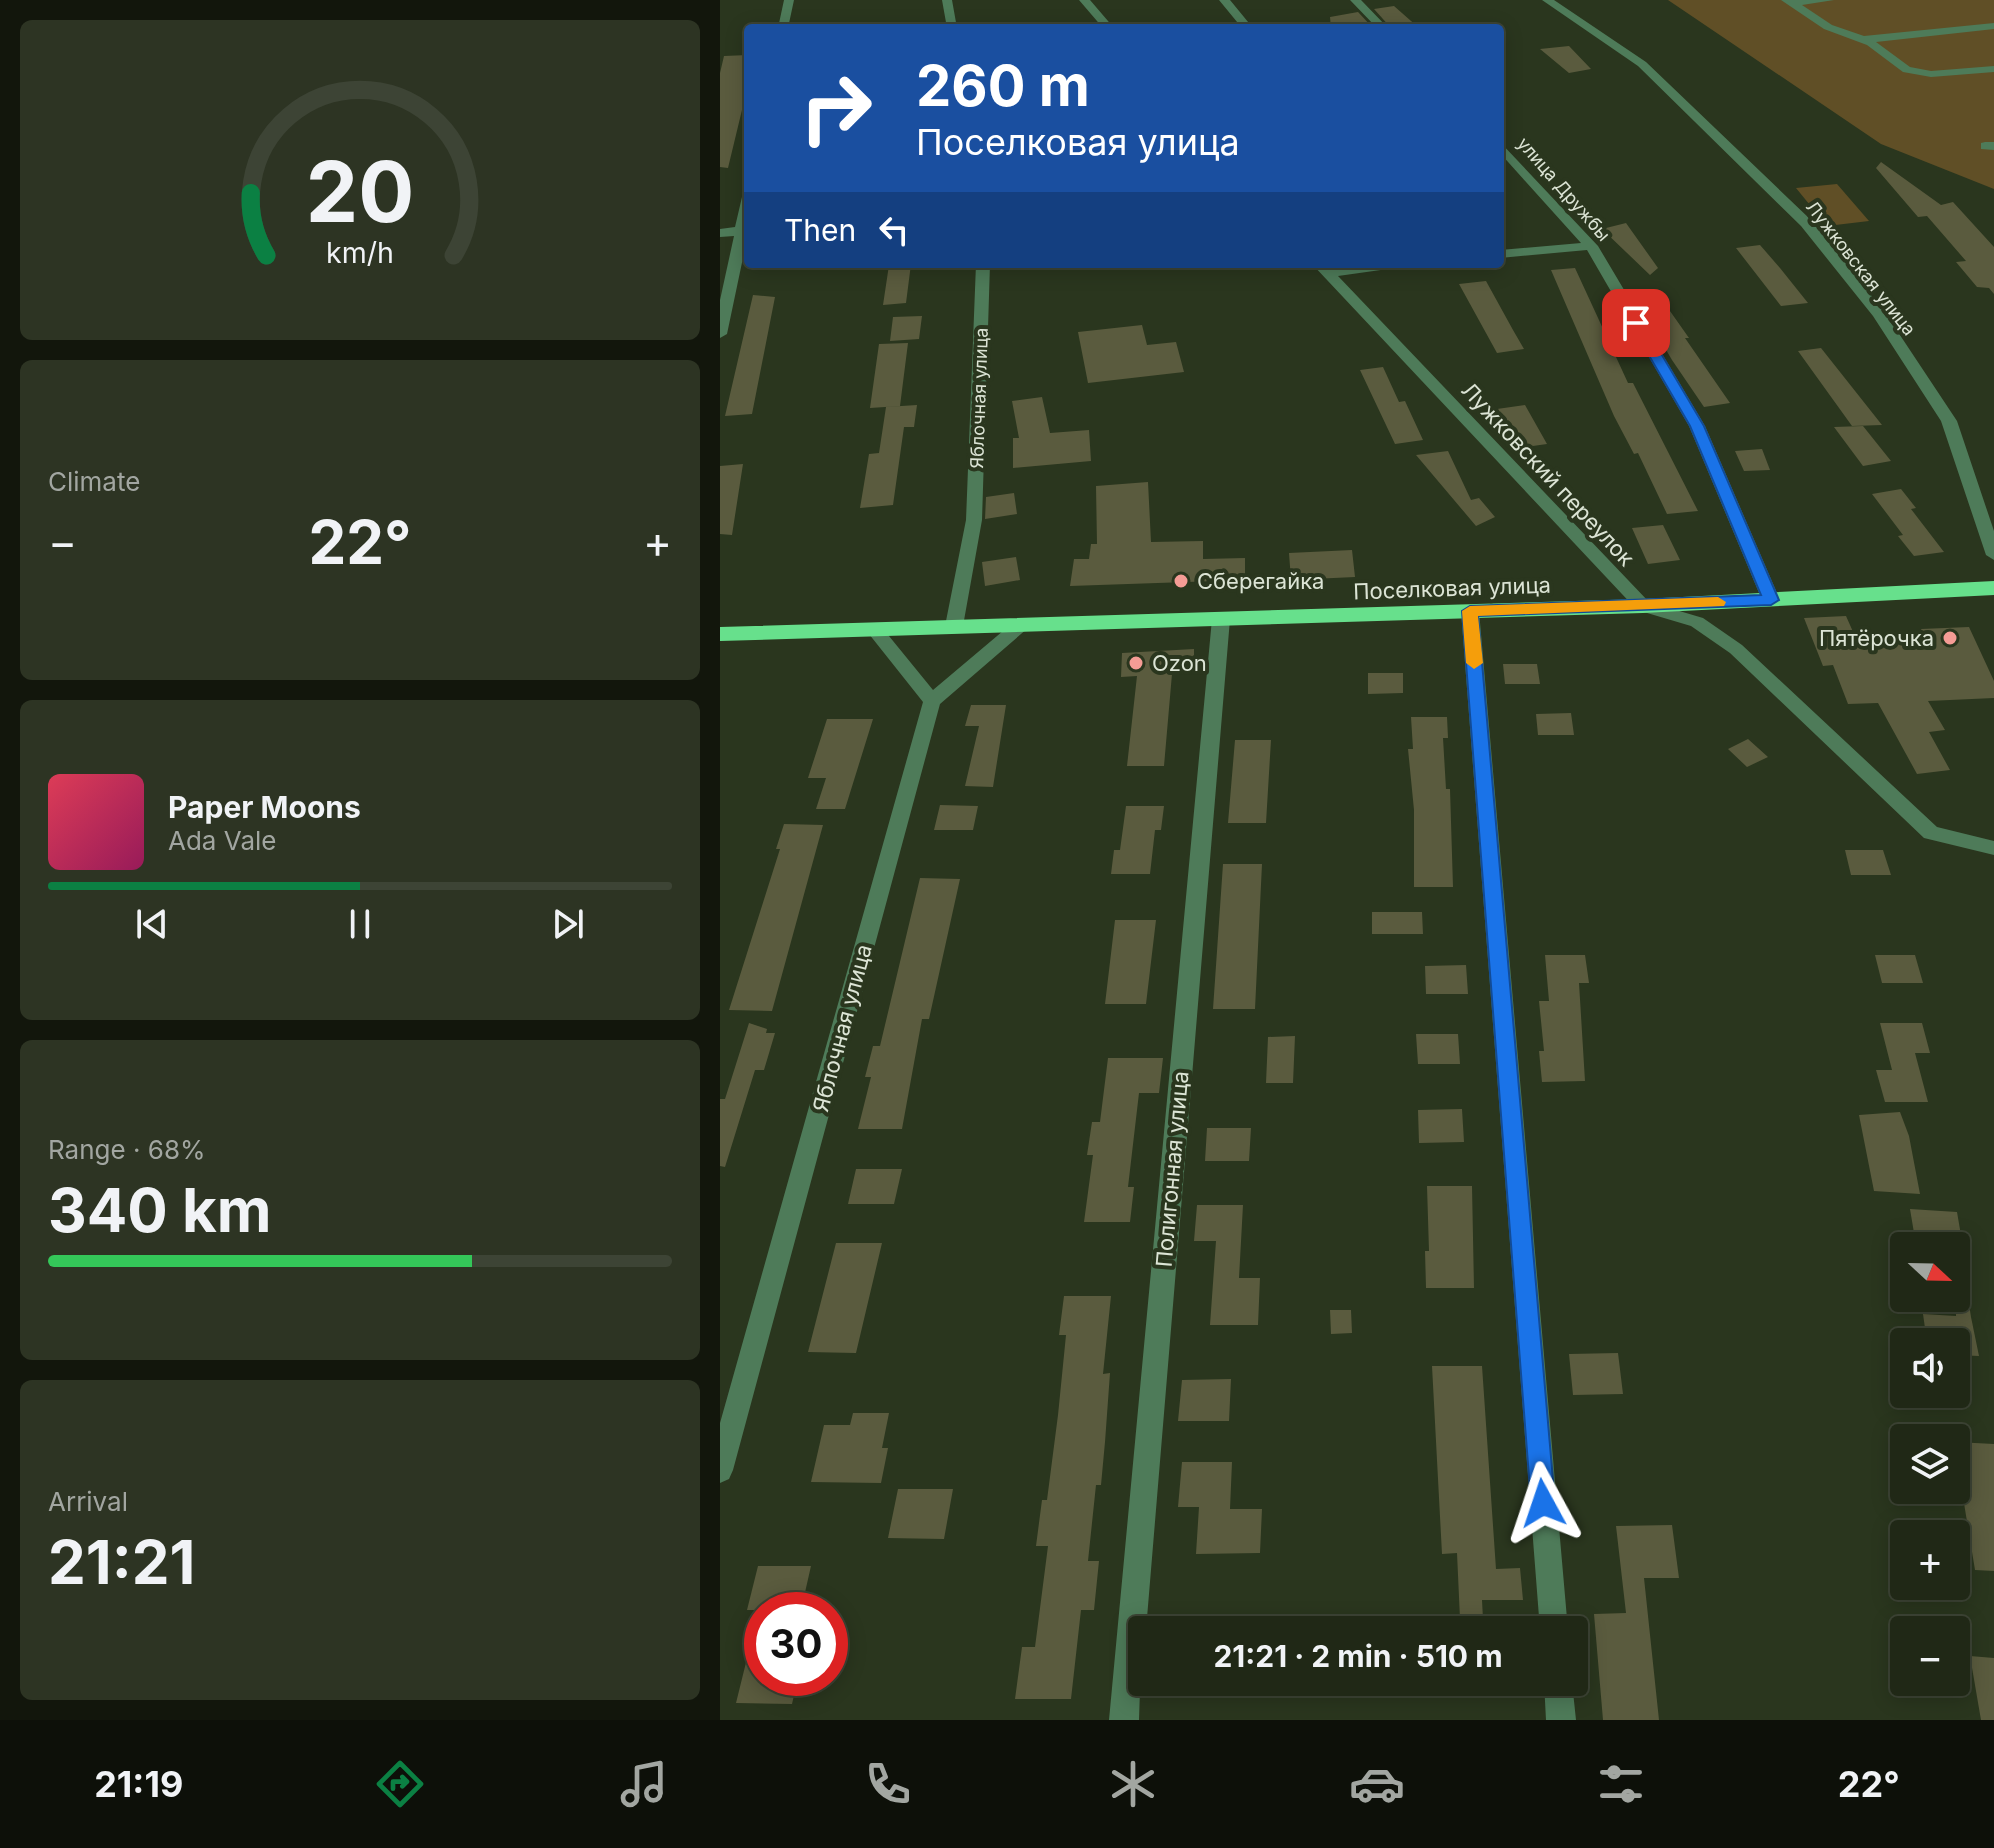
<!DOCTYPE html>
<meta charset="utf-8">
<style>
body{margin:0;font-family:Inter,sans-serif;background:#2d3423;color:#f1f3f6;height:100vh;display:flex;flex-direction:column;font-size:30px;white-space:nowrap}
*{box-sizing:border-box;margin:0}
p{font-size:26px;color:#a2a6a1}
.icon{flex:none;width:44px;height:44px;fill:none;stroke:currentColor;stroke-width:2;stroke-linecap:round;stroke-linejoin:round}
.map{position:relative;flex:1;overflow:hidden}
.details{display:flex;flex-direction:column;gap:20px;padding:20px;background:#12160c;width:720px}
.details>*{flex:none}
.guide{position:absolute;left:24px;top:24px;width:760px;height:244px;border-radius:8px;box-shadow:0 4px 20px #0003,0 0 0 2px #3d4435;background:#1a4fa0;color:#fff;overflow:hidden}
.needle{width:52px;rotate:112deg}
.fabs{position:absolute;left:1170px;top:1232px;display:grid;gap:16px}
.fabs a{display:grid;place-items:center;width:80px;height:80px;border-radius:8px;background:#202816;box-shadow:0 4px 20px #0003,0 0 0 2px #3d4435;font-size:40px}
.speed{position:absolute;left:24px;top:1592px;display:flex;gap:16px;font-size:40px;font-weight:700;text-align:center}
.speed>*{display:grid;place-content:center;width:104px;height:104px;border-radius:50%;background:#202816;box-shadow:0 4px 20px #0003,0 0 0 2px #3d4435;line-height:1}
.speed .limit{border:12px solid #d22;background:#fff;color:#111}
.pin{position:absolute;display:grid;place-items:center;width:68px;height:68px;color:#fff;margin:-34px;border-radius:16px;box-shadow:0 4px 12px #0006}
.me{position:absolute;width:88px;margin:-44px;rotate:355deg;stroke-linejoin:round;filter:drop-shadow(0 0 6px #0008)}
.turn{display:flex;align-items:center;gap:28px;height:168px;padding:0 40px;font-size:36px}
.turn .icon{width:104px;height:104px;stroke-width:2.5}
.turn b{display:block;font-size:56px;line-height:68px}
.then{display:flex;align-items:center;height:76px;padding:0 40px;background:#0003;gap:16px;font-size:30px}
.big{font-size:60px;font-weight:700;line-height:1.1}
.details .card{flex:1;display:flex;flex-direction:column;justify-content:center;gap:12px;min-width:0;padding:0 28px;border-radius:12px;background:#2d3423}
.details .dial{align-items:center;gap:0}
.dial svg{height:208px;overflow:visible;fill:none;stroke:#3d4435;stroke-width:7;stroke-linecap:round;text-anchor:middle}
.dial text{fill:#f1f3f6;stroke:none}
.song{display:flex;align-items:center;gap:24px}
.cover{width:96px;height:96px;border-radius:12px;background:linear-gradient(135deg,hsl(350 70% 55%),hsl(330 70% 35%))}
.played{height:8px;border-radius:4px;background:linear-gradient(90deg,#0b8043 50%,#3d4435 50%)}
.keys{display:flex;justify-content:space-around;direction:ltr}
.heat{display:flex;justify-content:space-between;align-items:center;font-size:44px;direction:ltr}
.charge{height:12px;border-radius:6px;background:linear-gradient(90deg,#34c759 68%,#3d4435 0)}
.trip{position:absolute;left:408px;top:1616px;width:460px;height:80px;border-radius:8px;background:#202816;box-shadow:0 4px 20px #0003,0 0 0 2px #3d4435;font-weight:700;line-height:80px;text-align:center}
.tab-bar{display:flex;height:128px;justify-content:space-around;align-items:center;background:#0d1009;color:#a2a6a1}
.tab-bar .icon{width:56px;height:56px}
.tab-bar .selected{color:#0b8043}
.tab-bar b{font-size:36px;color:#f1f3f6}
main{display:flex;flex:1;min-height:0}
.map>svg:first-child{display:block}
.green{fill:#604f26}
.building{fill:#5a5b3e}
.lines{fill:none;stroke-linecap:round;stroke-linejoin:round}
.minor{fill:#4e7b59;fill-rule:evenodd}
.highway{fill:#67e08c;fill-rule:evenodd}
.route{fill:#1a73e8;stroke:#114b97;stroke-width:2}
.slow{fill:#f59e0b}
.poi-dot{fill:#f59c95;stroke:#2a361e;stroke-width:3}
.labels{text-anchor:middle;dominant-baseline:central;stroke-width:8;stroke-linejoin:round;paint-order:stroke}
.far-street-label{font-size:18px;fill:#dce4d5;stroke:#2a361e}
.street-label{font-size:22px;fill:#dce4d5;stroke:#2a361e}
.poi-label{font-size:22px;fill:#dce4d5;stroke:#2a361e;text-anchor:start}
</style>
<main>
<section class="details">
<div class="card dial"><svg viewBox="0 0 100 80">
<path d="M14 69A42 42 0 1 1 86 69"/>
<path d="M14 69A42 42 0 0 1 8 45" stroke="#0b8043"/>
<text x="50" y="56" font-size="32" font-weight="700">20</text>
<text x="50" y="72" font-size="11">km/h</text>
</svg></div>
<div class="card"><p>Climate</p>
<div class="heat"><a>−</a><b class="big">22°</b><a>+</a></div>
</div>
<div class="card">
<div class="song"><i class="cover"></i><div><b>Paper Moons</b><p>Ada Vale</p></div></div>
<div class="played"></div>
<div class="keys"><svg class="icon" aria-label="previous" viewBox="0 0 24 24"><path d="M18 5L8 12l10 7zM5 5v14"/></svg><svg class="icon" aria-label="pause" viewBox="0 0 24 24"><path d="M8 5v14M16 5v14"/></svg><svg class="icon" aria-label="next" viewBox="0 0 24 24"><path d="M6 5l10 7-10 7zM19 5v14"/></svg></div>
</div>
<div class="card"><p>Range · 68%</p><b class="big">340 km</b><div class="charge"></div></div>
<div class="card"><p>Arrival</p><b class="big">21:21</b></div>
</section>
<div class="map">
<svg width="1274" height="1720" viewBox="0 0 1274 1720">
<rect width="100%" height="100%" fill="#2a361e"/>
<path class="green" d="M948,0h326v189l-113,-45z
M1117,184l32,37 -42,5 -31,-38z"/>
<path class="building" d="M674,6l25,22h-28l-17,-19z
M638,12l15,16h-42l-1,-11z
M849,46l22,23 -22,4 -29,-24z
M28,55v30l-20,83 -8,-1v-94l4,-17z
M1161,162l60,43 12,-3 41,45v47l-5,-6 -12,-1 -21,-25 10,-1 -39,-45 -9,1 -42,-49z
M906,223l32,45 -8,7 -48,-46z
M1040,245l20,23 28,35 -27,3 -45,-58z
M191,264l-5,39 -23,2 6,-40z
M855,268l53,115h5l65,128 -31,3 -29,-61 -4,1 -20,-38 -63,-146z
M766,281l27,49 11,19 -27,4 -38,-69z
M938,294l31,44h-4l45,65 -26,4 -32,-47 -37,-63z
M33,295l22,2 -23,117 -27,2z
M202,316l-3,23 -29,2 3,-24z
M422,325l5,20 29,-3 8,30 -96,11 -10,-51z
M188,343l-8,63 -30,2 9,-64z
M1101,348l61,77 -30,1 -54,-75z
M663,367l16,35 6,-1 18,39 -28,4 -35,-74z
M322,397l8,36 39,-3 2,31 -78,7v-30h6l-7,-37z
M197,405l-3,22h-10l-11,78 -33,3 9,-54 10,-1 7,-46z
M805,405l22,39 -29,4 -21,-39z
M1143,426l28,35 -28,5 -29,-39z
M1042,449l8,21 -26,1 -9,-20z
M728,451l23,49 8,-2 16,19 -19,9 -60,-71z
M23,464l-11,71 -12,-1v-68z
M428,482l3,60 52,-1v18l42,-1v22l-175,6 4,-27h15l2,-15h6l-1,-58z
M1181,489l15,19 -5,1 33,43 -30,4 -16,-20 5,-1 -31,-41z
M294,493l3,21 -32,5 1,-22z
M943,525l17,35 -32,4 -16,-36z
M632,550l3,27 -64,3 -2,-27z
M296,557l4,23 -35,6 -3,-24z
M1126,616l12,27 68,-4 -5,-10 48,-2 25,54v17l-66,3 17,29 -16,2 21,38 -33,4 -39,-71 -30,1 -15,-39 -10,1 -19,-48z
M474,649v24l-22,1 -8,92h-37l10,-90 -16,1 1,-24z
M783,664h34l3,20h-35z
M648,673h35v20l-35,1z
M251,705h35l-13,82 -28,-1 14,-60h-14z
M851,713l3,22h-36l-2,-21z
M691,717h36l1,21h-5l3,51h4l3,98h-39v-77l-6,-61h5z
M107,719h46l-28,90h-29l10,-31h-18z
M1028,739l20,18 -21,10 -19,-18z
M515,740h36l-5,83h-38z
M220,805l38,1 -5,24h-39z
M406,806h38l-3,24h-6l-5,44h-39l3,-24h6z
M64,824l39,1 -51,186 -43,-1 51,-161h-4z
M1125,850h38l8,25h-40z
M503,864h39l-7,145h-42z
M200,878l40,1 -31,140h-7l-20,110h-44l13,-52h-6l8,-31h7z
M652,912h50l1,22h-51z
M395,920h41l-10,84h-41z
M825,955h40l4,28h-10l6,98 -43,1 -3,-31h5l-5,-50h10z
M1155,955h40l8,28h-41z
M746,965l2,29h-42l-1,-28z
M29,1023l18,6 -1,4h9l-11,37h-9l-30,97 -5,-1v-67h5z
M1160,1023h42l8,30h-15l13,49h-43l-9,-32h16z
M696,1034h42l2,30h-42z
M575,1036l-2,47h-27l2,-46z
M388,1058h55l-4,35h-20l-11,94h6l-4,35h-46l9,-67h-6l5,-33h8z
M742,1109l2,33 -45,1 -1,-33z
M1180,1112l9,24 11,58 -46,-3 -15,-76z
M487,1128h44l-2,33h-44z
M136,1169h46l-8,35h-46z
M707,1186h45l2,102h-48l-1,-37h4z
M477,1205h46l-4,73h21l-2,47h-48l6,-84h-22z
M1190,1209l47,3 6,35 -47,-2z
M116,1243h46l-26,110 -48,-1z
M1247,1291l4,26 8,39 -23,-1v-13h-29l-4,-28 33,2v-24z
M344,1296h47l-8,78 7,-1 -5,69 -4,43h-5l-8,76h11l-5,49h-13l-10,89h-56l7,-52h13l13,-101h-12l6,-46h5l11,-85 8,-80h-7z
M610,1310h21l1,23 -21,1z
M898,1353l5,41 -50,1 -4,-41z
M712,1366h50l14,203 24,-1 3,32h-41l1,19h-23l-3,-66 -15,1z
M511,1379l-2,42h-51l4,-41z
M133,1413h36l-7,35h6l-7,35 -70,-1 13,-57h26z
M1236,1442l38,2v127l-19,-1 -14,-85h-5z
M462,1462h50l-2,47h32l-2,44 -64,1 3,-47h-21z
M178,1489h55l-9,50 -56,-1z
M952,1525l7,53h-35l15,142h-56l-9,-106 32,-1 -10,-87z
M38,1566h53l-10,44h-54z
M34,1630h8v48h36l-6,26 -56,-1z
M1250,1656l24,2v62h-13z"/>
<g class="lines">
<path class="minor" d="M64,0h10l-6,28h-10z
M222,0h10l5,28h-10z
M359,0h11l24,28h-11z
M499,0h11l23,28h-11z
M630,0h11l27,28h-11z
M822,0h12l92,62 165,158 73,91 73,110 37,110v29l-8,-5 -45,-134 -68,-105 -72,-90 -163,-160z
M1061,0h53l-32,5 30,20 32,11 130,-13v6l-118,13 34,25 21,4 63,-5v6l-63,5 -28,-5 -36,-27 -43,-16z
M780,142l98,104 107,180 75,174 -3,4 -6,2 -9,-6 -73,-174 -102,-176 -87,8v-8l81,-7 -81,-90z
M1265,142h9v8l-13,-1v-6z
M28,193v41l-21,100 -7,4v-38l14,-64 -14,1v-8l15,-2 7,-30z
M256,264h14l-8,256 -19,106 -9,6 -9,-6 21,-106z
M592,264h15l4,4 71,-4 -7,4 -57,8 311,326 54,16 39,27 195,182 57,14v14l-70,-17 -194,-185 -39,-27 -54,-16z
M750,605l9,6 89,1019h-28l-79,-1019z
M501,613l9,6 -84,1011h-4l-3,90h-30l103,-1101z
M302,618l6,2 3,4 -3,4 -88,76 -207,766 -4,9 -9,4v-60l203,-721 -58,-73 9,-6 6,2 53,65 83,-70z
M824,1682h28l4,38h-30z"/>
<path class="highway" d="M1274,581v14l-351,18 -923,28v-14l923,-28z"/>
</g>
<path class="route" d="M912,320l11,3 61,103 75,174 -8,5 -293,11 77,887 -3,8 -9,4 -8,-4 -4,-8 -69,-892 8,-5 291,-11 -71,-169 -60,-103z"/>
<path class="slow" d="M998,597l8,5 -2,4 -246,10 5,47 -9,6 -8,-6 -4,-52 8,-5z"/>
<g class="poi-dot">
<circle cx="461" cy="581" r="8"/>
<circle cx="1230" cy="638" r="8"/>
<circle cx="416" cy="663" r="8"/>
</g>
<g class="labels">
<g class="far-street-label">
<text transform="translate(844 189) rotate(49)">улица Дружбы</text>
<text transform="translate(1141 268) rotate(52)">Лужковская улица</text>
<text transform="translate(259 398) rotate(-88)">Яблочная улица</text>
</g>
<g class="street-label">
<text transform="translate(828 474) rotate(47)">Лужковский переулок</text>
<text transform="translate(732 588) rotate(-2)">Поселковая улица</text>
<text transform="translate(122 1028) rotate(-75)">Яблочная улица</text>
<text transform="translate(452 1169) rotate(-85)">Полигонная улица</text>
</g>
<g class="poi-label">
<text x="477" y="581">Сберегайка</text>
<text x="1214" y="638" text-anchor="end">Пятёрочка</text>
<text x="432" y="663">Ozon</text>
</g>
</g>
</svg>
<div class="fabs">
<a><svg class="needle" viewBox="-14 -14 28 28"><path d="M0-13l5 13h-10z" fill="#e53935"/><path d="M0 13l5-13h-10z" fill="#a2a6a1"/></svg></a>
<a><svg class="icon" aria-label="sound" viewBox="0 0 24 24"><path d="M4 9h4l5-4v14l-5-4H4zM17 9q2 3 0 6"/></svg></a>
<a><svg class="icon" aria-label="layers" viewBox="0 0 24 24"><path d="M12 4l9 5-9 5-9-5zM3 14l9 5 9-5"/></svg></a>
<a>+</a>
<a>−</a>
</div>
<div class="speed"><div class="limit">30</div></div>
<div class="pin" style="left:916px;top:323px;background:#d93025"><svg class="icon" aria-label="arrive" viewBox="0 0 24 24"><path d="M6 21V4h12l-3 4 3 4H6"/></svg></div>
<svg class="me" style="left:823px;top:1503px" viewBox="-20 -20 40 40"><path d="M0-17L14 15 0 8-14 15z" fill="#1a73e8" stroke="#fff" stroke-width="4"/></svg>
<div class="trip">21:21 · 2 min · 510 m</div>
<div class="guide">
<div class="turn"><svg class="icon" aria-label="right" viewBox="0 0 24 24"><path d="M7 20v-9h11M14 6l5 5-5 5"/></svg><div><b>260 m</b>Поселковая улица</div></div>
<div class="then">Then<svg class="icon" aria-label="left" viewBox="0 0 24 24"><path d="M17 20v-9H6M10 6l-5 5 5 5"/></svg></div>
</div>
</div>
</main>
<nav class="tab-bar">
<b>21:19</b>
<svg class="icon selected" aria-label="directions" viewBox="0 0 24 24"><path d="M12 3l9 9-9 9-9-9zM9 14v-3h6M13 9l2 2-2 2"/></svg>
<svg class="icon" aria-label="music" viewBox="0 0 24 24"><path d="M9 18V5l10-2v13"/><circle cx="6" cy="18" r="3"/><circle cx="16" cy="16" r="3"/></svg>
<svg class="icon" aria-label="phone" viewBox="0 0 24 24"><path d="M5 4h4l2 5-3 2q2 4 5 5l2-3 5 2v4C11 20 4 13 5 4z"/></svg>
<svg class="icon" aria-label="climate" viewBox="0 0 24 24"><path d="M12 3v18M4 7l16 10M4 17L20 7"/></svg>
<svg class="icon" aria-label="car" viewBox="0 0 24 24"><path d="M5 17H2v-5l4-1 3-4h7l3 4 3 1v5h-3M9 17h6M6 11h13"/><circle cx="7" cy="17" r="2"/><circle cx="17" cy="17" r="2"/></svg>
<svg class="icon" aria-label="filters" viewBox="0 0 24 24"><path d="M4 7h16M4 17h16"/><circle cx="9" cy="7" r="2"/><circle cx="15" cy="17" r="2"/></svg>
<b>22°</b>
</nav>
